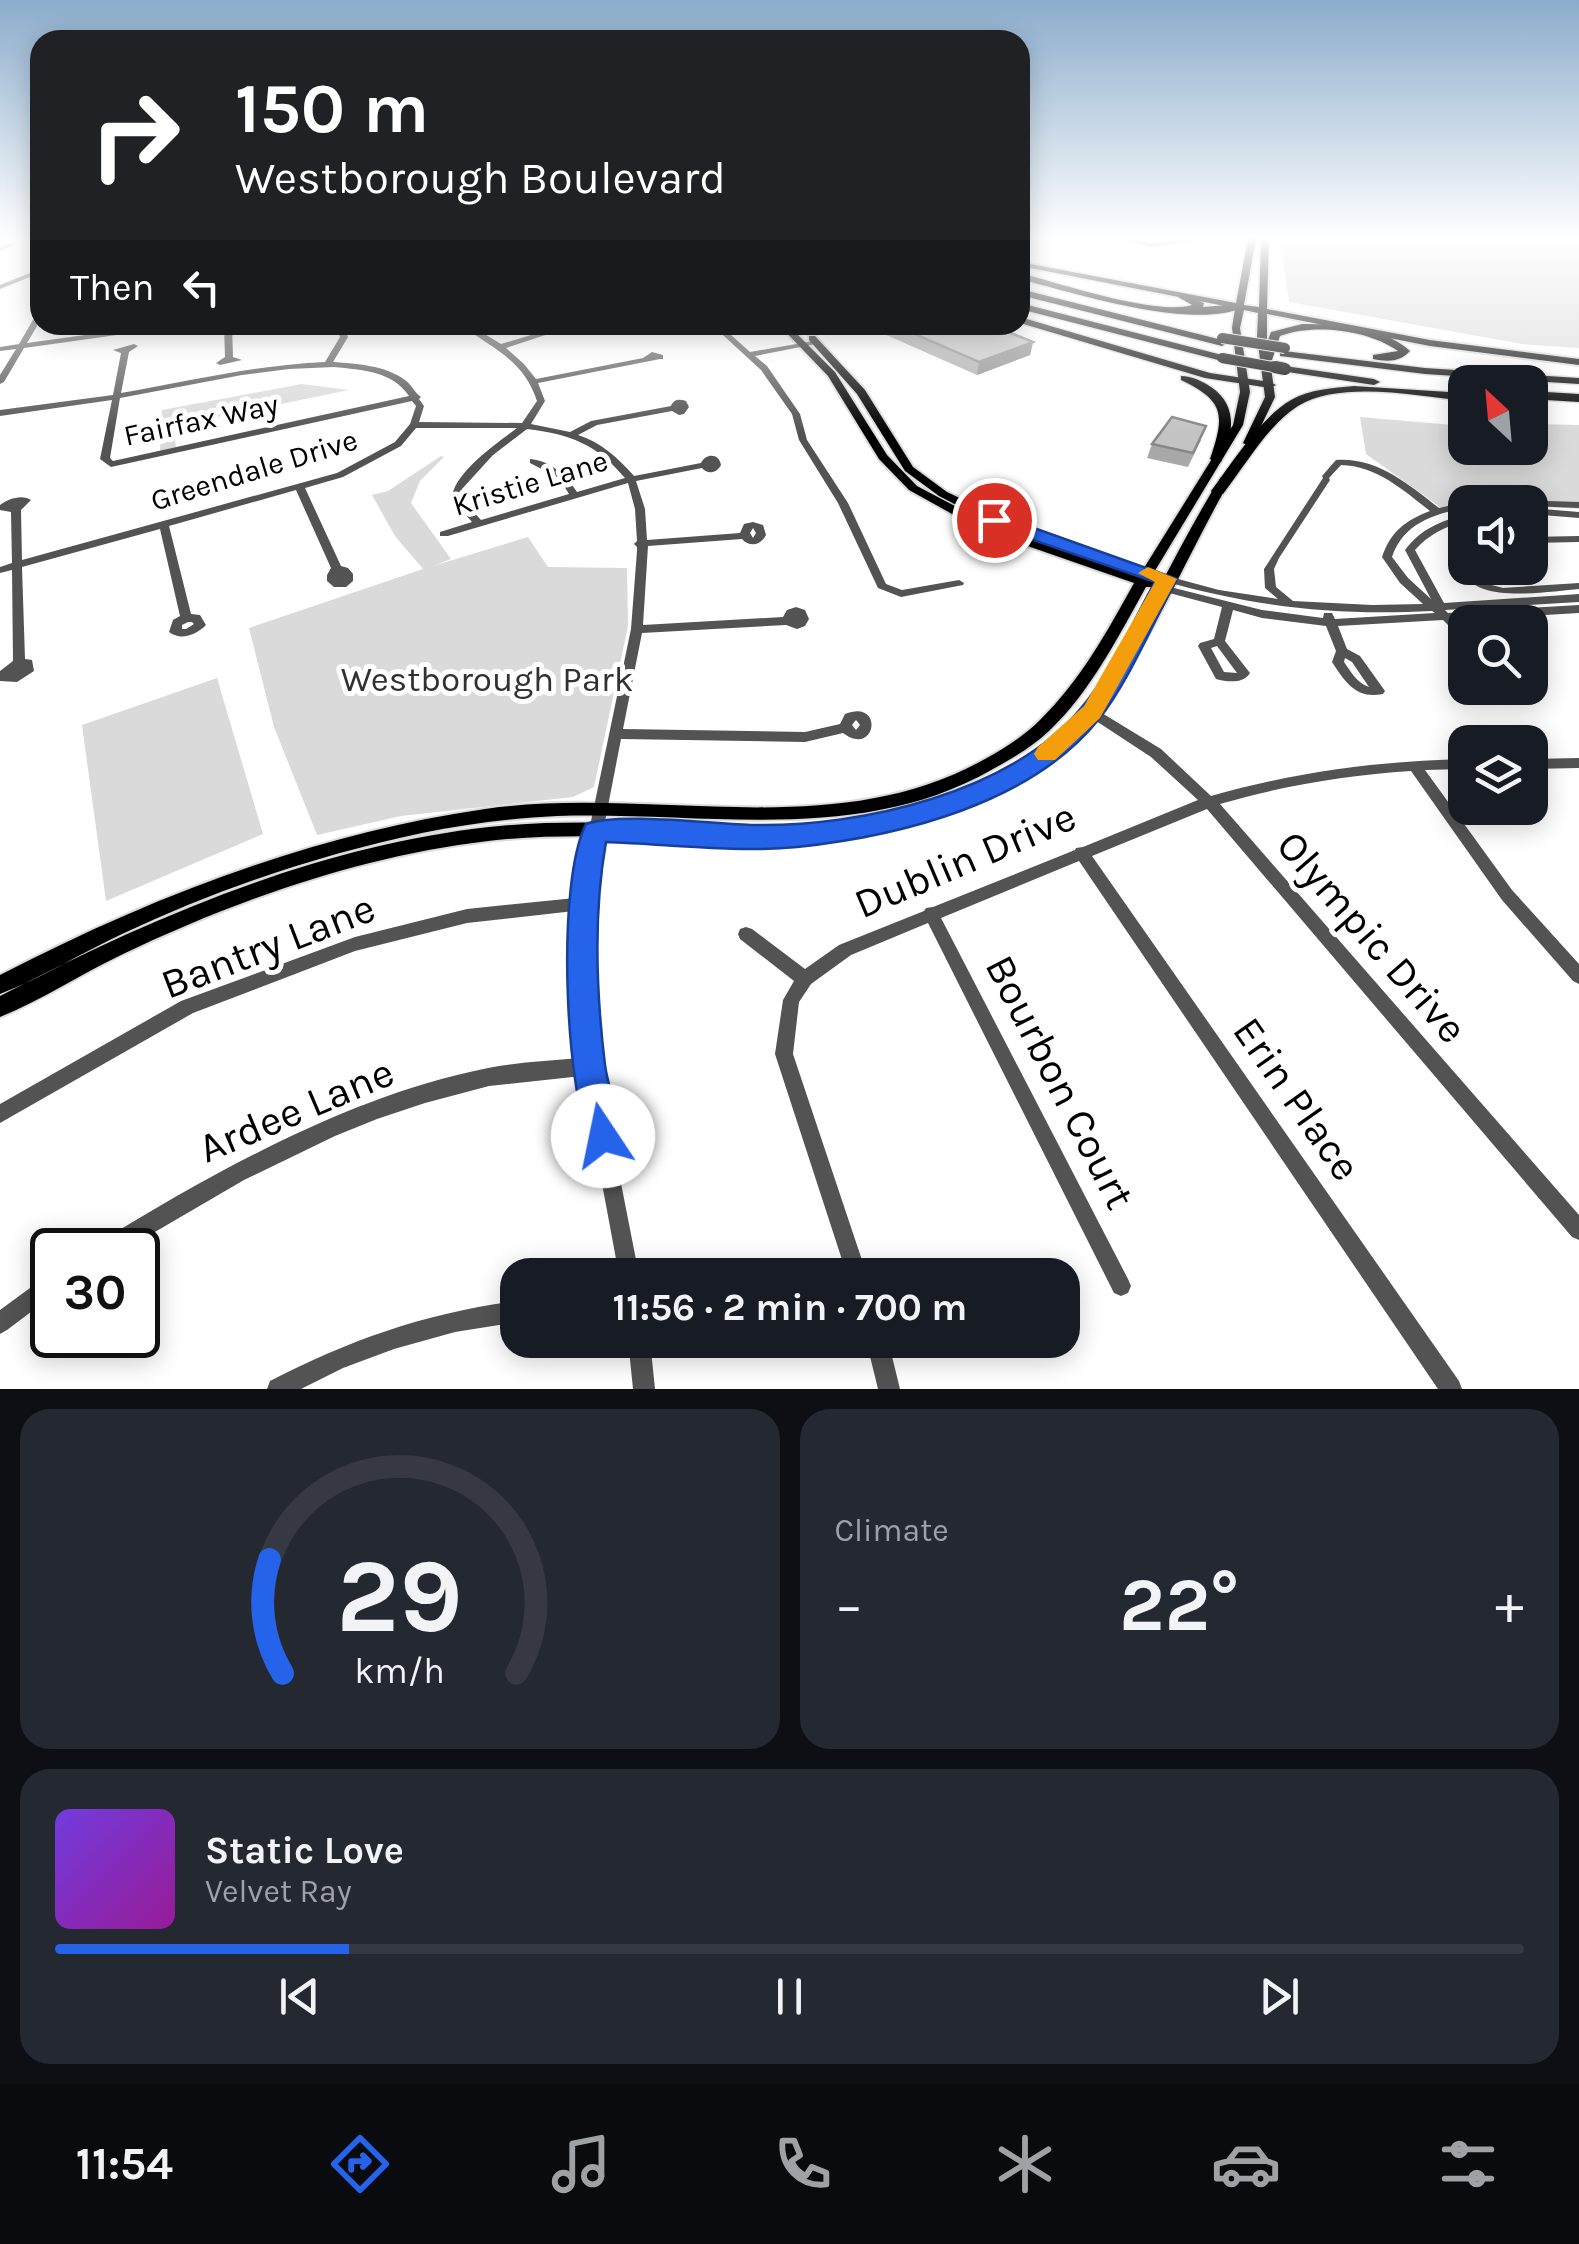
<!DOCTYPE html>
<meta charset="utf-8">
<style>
body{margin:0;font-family:Karla,sans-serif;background:#242831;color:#f1f3f6;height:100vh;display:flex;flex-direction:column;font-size:38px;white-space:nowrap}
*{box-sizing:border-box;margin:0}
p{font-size:32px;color:#9ea1a6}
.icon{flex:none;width:55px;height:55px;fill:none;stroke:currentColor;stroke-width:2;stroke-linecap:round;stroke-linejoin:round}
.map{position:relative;height:1389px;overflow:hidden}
.side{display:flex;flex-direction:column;gap:20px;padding:20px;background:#0d0f14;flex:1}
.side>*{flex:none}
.hud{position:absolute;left:30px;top:30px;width:1000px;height:305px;border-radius:30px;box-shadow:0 5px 25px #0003;background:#202124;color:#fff;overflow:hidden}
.needle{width:65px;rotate:334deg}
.controls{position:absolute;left:1448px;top:365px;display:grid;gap:20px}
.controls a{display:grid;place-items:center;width:100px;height:100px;border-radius:20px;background:#171b24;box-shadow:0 5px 25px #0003;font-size:50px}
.speed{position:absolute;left:30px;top:1228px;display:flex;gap:20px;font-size:50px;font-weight:700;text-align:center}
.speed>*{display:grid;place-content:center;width:130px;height:130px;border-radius:50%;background:#171b24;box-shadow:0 5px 25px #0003;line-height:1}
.speed .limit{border:5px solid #111;border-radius:15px;background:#fff;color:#111}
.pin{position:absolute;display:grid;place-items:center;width:85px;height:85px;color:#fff;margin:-42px;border:5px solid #fff;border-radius:50%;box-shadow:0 2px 10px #0007}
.me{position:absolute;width:110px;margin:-55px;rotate:349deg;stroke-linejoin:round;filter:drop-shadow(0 0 8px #0008)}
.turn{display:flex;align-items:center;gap:35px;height:210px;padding:0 40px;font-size:45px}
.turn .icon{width:130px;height:130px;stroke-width:2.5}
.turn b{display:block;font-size:70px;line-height:85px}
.then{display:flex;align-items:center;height:95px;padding:0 40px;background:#0003;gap:20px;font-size:38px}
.big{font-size:75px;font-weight:700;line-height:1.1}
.side .tile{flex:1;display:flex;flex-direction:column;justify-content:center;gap:15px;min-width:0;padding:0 35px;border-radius:30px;background:#242831}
.side .dial{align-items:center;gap:0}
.dial svg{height:260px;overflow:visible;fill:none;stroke:#363941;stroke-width:7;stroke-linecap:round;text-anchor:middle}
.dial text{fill:#f1f3f6;stroke:none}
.song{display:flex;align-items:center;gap:30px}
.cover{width:120px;height:120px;border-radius:15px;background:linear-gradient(135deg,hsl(260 70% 55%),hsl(300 70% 35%))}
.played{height:10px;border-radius:5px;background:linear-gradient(90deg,#2563eb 20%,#363941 20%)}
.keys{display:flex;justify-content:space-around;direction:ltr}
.heat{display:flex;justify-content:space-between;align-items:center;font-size:55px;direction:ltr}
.side .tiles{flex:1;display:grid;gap:20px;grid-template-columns:1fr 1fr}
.tile:last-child{grid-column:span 2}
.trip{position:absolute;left:500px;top:1258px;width:580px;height:100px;border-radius:30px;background:#171b24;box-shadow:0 5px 25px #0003;font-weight:700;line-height:100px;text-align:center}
.dock{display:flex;height:160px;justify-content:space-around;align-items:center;background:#090b0e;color:#9ea1a6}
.dock .icon{width:70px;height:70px}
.dock .on{color:#2563eb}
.dock b{font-size:45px;color:#f1f3f6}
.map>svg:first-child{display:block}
.green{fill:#dadada}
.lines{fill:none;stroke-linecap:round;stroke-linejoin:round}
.major-casing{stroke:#dbdbdb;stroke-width:4}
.highway-casing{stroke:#dbdbdb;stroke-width:3}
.minor{fill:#535353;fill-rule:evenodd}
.major{fill:#000;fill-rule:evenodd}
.highway{fill:#000;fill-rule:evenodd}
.highway-bridge-far1-casing{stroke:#dbdbdb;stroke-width:12;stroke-linecap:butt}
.highway-bridge-casing{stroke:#dbdbdb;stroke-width:15;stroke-linecap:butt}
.highway-bridge-far1{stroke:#000;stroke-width:10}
.highway-bridge{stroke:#000;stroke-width:12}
.wall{fill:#a8a8a8}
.shaded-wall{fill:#888}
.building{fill:#c3c3c3;stroke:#888;stroke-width:2.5}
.route{fill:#2563eb;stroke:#184099;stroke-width:2.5}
.slow{fill:#f59e0b}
.labels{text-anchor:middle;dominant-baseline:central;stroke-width:10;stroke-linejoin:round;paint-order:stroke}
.far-street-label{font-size:30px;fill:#000;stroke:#fff}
.park-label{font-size:35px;fill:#313131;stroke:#fff}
.near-street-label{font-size:42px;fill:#000;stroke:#fff}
</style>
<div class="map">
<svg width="1579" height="1389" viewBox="0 0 1579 1389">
<rect width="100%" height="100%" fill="#fff"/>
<path class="green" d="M1280,239h299v109l-57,-4 -233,-42z
M302,384l47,6 -176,36 3,21 -16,4 2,-41z
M1360,417l105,9v22h65v-24l49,1v84l-114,-7v8l-18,2 -81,-58z
M441,456l3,1 -24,24 -9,22 40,56 -18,7 95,-29 20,30 79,1 1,58 -34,161 -21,10 -172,19 -84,19 -43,-108 -25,-99 174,-59 -28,-33 -23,-41 16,-4z
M217,678l46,156 -157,67 -24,-176z"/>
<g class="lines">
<g class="major-casing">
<path id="major" d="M1248,239h8l-12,66 15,2 2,-68h8l-2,70 163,31 149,19v6l-149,-19 -163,-32v23l8,60 -22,46 -5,3 -5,-3 22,-46 -8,-60 1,-24 -14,-3 -4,18 10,64 -7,33 -90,149 -3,6 6,4 -2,3h-8c-28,50 -55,104 -97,144 -17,16 -36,27 -56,38 -133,77 -290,42 -436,47 -45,2 -91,8 -135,17 -104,22 -204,56 -300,101 -41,19 -80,44 -122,60v-19c153,-79 314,-141 485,-166 165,-24 347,36 500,-50 20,-11 39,-23 55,-39 40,-39 67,-88 94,-137l-153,-53 -72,-40 -30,-31 -51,-83 -49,-51h9l47,47 52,83 30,31 72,38 150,52 94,-151 7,-33 -8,-64 3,-20 -215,-42v-4l216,41z
M809,336h6l50,54 48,77 34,25 50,24v6h-8l-50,-26 -34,-25 -48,-77 -48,-54z
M1225,476l6,3c-46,79 -85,179 -145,248 -17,19 -37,33 -59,47 -163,108 -358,46 -539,67 -127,15 -252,59 -367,114 -40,19 -79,45 -121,62v-21c152,-79 317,-150 489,-169 192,-21 395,46 562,-85 23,-18 42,-44 58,-69 42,-63 72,-133 112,-196z"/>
</g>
<g class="highway-casing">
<path id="highway" d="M1020,273c39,10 136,43 172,32l-14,-8 5,-3 21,9 -1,4 36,-3 5,3c-51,24 -170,-14 -224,-28z
M1020,289l206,52 1,2 -5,3 -202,-51z
M1020,303l206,53 1,2 -5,3 -202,-52z
M1020,317l190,56 60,9 6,3 -6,3 -65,-10 -185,-55z
M1302,324c36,0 81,2 108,27 -10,11 -22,11 -37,8v-4l25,-4c-29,-21 -85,-28 -118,-15l-8,24 -10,2 -2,-2 11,-28z
M1284,351l141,17 154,10v6l-154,-10 -145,-18v-4z
M1285,366l89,13 6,3 -6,3 -93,-14v-4z
M1181,376c11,0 21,5 30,11 28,19 22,48 10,75l-5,1 -6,-4c15,-44 15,-58 -29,-79z
M1354,386l111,7v8c-48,-5 -124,-21 -167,5 -31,20 -53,60 -75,88h-10l-2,-3c21,-28 50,-74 80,-91 19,-11 42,-12 63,-14z
M1530,391l49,3v8l-49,-3z"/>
</g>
<path class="minor" d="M1114,239l40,4 46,-4 -46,8z
M11,243l2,3 -13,5v-4z
M40,269v4l-40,16v-4z
M37,313h3v8l-13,22 131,-18h20l-4,2 -150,21 -20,34 -4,2v-9l16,-26 -16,2v-4l19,-3z
M224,325h8l1,32 9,3 -22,5 -4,-2 9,-6z
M336,325h8l4,12 -15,25c24,2 52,3 72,18 6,4 10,13 16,17l-2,2 5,7 -5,16 103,1 15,-22c-13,-41 -44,-52 -76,-76h9l31,19 63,-19h12l-70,23 18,16 12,15 107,-21 9,-6 11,3v4h-3l-122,24 7,18 -14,23 39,8 21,-11 80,-15c3,-7 8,-7 15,-5l3,6 -5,7 -5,1 -7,-4 -75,14 -19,10c24,8 39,22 56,41l67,-13c5,-10 18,-10 20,2 -4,8 -13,10 -19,3l-66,13 9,28 2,31 93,-7 4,-9 9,-2 10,3 3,10c-5,10 -16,13 -24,4l-94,7 -5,79 140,-8 4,-7 9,-3 9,3 4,9 -4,7 -8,3 -11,-4 -144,8 -19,96 182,3 35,-8 5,-10c40,-16 31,44 -2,19l-38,9 -184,-3 -32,165 9,162 41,209h-20l-37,-199 -93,10 -64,17 -48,16 -42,17 -91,44 -120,70h-29l3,-7c118,-72 253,-148 390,-175 30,-6 61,-7 92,-10l-6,-147 -107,12 -112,28 -162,62 -193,110v-19l181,-103 174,-64 112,-28 108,-11 56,-269 6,-78v-4l-3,-3 3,-3 -2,-32 -7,-26 -180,53h-8v-4l32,-10 -20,-23c0,-25 45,-56 65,-71h-101l-15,18 -58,31 -38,11 36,78 7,2 5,6v7l-7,6h-12l-7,-6v-6l4,-7 -35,-78 -127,36 22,88 9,1 6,10c-10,10 -25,16 -37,7l4,-12 7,-4 -20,-87 -138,38 3,92 7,1 2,11 -17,11 -17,-1v-10l13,-10 -1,-91 -12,3v-6l12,-4 -1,-51 -11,-2v-5c8,-6 22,-11 31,-5l-10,10 1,50 315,-87 58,-31 15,-18 6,-18 -4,-5 -301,66 -11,-8 12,-59 -112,16v-6l113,-15 8,-42 -8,-3 21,-6 4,2 -9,6 -8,41c69,-12 135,-28 204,-31l15,-25zM334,367c29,3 58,4 75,29l-296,65 -3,-3 10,-60 122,-23 47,-6zM527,429c43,5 69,15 98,49l-48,14c-11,-17 -26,-31 -47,-33v4l29,15 10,16 -88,26 -19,-21v-10l31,-34zM753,528l3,5 -3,5 -3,-5zM188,622h4l2,2 -8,5h-4v-4zM856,720l4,5 -4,5 -4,-5z
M712,325h8l30,27 69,-12 1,2 -4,2 -61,12 12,10 33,48 7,26 41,63 38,81 16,6 57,-10 5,3 -1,2 -62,12 -23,-9 -40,-85 -39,-63 -7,-26 -31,-44z
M1336,460c41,-3 72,24 103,48l26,-6h2h-2v6c-32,6 -62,16 -73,49l16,21 23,21 -26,-49c16,-21 35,-29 60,-35v6c-20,6 -36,13 -50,29l29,53 135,-9v8l-134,8 3,3 131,-8v8l-123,7 9,8v11l-4,-1 -18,-18 -105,6 9,23 13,7 25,35 -2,3c-25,5 -36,-9 -49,-29l-2,-3 4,-11 -10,-25 -64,-8 -29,-8 -8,31 25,32c-7,11 -22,9 -34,6l-18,-33 2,-3 14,-4 8,-32 -64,-17 -2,-2 2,-2 4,-1 100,25 61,8 1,-5h8l3,6 100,-6 -3,-2c-97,5 -176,-4 -269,-30l-1,-2 5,-3 52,14 59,9 -13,-11 -1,-19 59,-91 -1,-2zM1341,465c36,1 62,25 89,46 -24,9 -40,21 -48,46l18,26 23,21 -51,1 -79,-4 -17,-14 -2,-18 5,-11 51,-78 -1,-2zM1217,646l20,27 -13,-1 -13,-24zM1345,658l7,4 17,25c-12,-4 -18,-15 -25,-25z
M1489,499l90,3v6l-49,-2v-4h-46z
M1530,508l49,4v6l-49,-4z
M1579,536v6l-49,1v-6z
M1465,565v3h8l1,6 14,10 15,4 76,-5v6c-28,2 -109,17 -116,-21z
M1092,707l69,42 50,47c84,-24 168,-35 254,-37v10l-40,1 87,120 67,74v20l-6,-3 -71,-81 -91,-129c-65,4 -129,15 -191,33l359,411v25l-7,-3 -365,-428 -115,47 367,525 3,8h-24l-359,-528 -138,57 187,361 3,7 -3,7 -7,3 -7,-3 -186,-370 -77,32 -40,29 -12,18 -6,52 74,221h-20l-72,-221 8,-54 11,-19 -54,-42 -2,-5 2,-5 6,-2 6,2 53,40 34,-24 85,-34 2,-3 7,-1 142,-57 1,-2 7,-1 115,-47 -47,-43 -64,-42 -1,-3z
M1579,758v10l-49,1v-10z
M52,1274v22l-45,34 -7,4v-24l45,-33z
M518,1301v21l-63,10 -61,17 -51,19 -42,21h-34l3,-8c79,-41 159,-69 248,-80z
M628,1340h22l5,49h-22z
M866,1340h22l12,49h-22z"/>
<use href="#major" class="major"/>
<use href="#highway" class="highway"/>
<g class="highway-bridge-far1-casing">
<path id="highway-bridge-far1" d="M1222,338l63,10
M1222,358l63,11"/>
</g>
<g class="highway-bridge-casing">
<path id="highway-bridge" d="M1275,367l10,2"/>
</g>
<use href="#highway-bridge-far1" class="highway-bridge-far1"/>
<use href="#highway-bridge" class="highway-bridge"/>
</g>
<path class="wall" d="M876,325h123l11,8 23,9 -3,13 -53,20 -102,-45z
M1201,440l-13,27 -41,-9 5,-14z"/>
<path class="shaded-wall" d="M1033,342l-3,13 -53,20 2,-13z"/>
<path class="building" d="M894,325h105l12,4 -5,2 27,11 -54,20z
M1172,417l34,9 -13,27 -41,-9z"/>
<linearGradient id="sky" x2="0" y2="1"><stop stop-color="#8baccc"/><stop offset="0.55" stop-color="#fff"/><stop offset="1" stop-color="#fff" stop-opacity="0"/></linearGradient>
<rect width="1579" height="433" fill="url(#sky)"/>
<path class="route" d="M987,516h13l177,63c-24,43 -48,102 -78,140 -68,85 -199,117 -302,128 -62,6 -129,-3 -191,-5 -13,73 -10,149 -1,223 3,26 20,58 10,82l-12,5 -12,-5c-26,-61 -35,-264 -5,-323 34,-12 127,0 168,1 107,2 257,-32 328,-118 30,-35 50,-85 73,-125l-168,-58z"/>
<path class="slow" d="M1148,567l29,12 -77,139 -45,42h-17l-4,-6 4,-7 46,-41 71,-124 -17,-9z"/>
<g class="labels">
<g class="far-street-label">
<text transform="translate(201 420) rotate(-12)">Fairfax Way</text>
<text transform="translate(254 470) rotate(-17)">Greendale Drive</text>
<text transform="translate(530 483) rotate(-17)">Kristie Lane</text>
</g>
<g class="park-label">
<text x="487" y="679">Westborough Park</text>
</g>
<g class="near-street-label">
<text transform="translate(965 860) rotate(-23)">Dublin Drive</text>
<text transform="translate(1372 937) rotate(49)">Olympic Drive</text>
<text transform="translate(268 946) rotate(-21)">Bantry Lane</text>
<text transform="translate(1060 1082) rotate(63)">Bourbon Court</text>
<text transform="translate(1297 1099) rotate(55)">Erin Place</text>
<text transform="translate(296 1110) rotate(-23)">Ardee Lane</text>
</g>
</g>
</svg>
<div class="controls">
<a><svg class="needle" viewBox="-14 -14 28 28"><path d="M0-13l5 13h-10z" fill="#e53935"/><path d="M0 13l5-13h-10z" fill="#9ea1a6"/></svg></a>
<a><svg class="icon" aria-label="sound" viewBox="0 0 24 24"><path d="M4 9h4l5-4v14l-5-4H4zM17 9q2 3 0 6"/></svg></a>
<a><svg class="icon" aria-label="search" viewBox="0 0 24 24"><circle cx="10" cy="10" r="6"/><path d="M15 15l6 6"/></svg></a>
<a><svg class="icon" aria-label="layers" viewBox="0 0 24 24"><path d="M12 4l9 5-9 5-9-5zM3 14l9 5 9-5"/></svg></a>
</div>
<div class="speed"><div class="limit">30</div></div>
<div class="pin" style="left:994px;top:520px;background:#d93025"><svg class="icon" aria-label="arrive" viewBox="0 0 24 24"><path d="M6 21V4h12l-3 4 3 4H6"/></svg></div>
<svg class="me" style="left:603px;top:1136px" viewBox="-20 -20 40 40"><circle r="19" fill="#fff"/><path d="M0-13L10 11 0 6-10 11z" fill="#2563eb"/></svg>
<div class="trip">11:56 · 2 min · 700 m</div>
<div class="hud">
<div class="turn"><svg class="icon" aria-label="right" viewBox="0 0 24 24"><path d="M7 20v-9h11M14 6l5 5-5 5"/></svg><div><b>150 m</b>Westborough Boulevard</div></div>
<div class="then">Then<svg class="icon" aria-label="left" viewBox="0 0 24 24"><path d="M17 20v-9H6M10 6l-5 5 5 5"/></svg></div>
</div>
</div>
<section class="side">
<div class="tiles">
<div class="tile dial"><svg viewBox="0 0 100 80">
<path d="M14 69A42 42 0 1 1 86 69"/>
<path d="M14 69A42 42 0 0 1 10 34" stroke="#2563eb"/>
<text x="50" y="56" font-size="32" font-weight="700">29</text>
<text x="50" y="72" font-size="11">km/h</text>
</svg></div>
<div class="tile"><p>Climate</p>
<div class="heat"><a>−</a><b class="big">22°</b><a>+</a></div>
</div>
<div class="tile">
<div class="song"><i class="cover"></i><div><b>Static Love</b><p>Velvet Ray</p></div></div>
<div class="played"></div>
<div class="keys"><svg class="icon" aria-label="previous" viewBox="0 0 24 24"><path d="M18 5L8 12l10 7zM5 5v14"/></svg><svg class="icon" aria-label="pause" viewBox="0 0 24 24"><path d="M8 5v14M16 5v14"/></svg><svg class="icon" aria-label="next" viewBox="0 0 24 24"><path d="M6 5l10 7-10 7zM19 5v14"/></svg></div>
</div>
</div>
</section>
<nav class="dock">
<b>11:54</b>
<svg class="icon on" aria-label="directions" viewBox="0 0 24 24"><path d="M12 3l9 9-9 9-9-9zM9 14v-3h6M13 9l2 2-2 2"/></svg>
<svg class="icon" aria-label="music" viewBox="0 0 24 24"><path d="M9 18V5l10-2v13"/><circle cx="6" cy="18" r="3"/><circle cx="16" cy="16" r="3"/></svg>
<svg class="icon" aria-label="phone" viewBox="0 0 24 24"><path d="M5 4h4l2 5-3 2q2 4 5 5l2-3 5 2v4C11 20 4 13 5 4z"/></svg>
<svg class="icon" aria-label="climate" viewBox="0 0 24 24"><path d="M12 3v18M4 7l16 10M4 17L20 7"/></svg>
<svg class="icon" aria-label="car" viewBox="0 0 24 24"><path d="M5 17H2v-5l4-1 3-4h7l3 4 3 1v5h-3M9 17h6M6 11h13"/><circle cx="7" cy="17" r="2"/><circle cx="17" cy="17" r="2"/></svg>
<svg class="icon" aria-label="filters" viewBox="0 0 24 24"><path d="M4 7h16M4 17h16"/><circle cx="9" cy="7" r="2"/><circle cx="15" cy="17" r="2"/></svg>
</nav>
